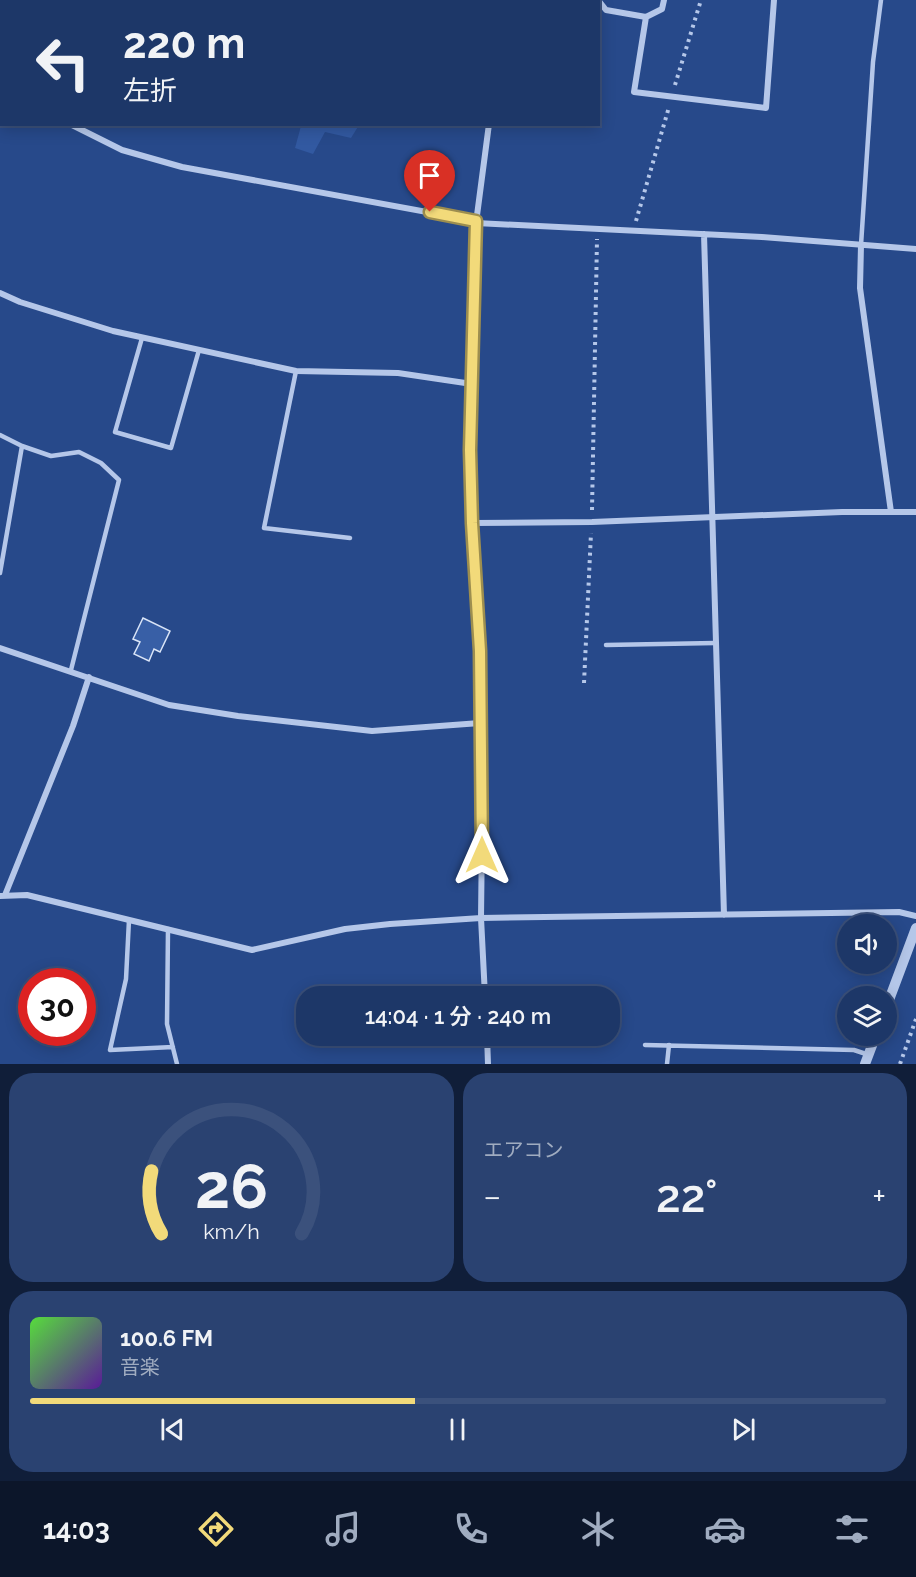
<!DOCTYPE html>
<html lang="ja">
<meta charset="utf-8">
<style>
body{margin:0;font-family:Raleway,"Noto Sans JP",sans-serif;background:#2a4271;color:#f1f3f6;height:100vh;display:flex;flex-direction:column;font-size:22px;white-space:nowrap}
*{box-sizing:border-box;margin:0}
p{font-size:20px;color:#a0acc0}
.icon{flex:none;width:33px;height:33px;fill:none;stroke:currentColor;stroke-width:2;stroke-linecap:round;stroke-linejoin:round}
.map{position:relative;height:1064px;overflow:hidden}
.drawer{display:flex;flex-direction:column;gap:9px;padding:9px;background:#101e39;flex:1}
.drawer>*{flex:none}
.banner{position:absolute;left:0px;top:0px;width:600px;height:126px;box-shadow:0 3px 15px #0003,0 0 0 2px #3b517c;background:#1d3768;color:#f1f3f6;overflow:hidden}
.fabs{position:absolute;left:837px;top:914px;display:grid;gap:12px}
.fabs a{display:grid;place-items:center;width:60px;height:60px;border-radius:50%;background:#1d3768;box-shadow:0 3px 15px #0003,0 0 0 2px #3b517c;font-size:30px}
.speed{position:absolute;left:18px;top:968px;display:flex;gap:12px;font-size:30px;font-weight:700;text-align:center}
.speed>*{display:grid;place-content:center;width:78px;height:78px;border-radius:50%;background:#1d3768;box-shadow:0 3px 15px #0003,0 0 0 2px #3b517c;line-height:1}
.speed .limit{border:9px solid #d22;background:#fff;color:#111}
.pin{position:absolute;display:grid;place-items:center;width:51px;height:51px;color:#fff;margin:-62px -26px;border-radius:50% 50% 50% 0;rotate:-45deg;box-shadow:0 0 6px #0007}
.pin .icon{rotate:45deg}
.me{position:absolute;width:66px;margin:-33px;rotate:0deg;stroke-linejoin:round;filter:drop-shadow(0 0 4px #0008)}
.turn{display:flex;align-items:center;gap:21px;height:126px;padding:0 24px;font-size:27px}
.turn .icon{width:78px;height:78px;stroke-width:2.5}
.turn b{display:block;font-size:42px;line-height:51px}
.big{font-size:45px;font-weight:600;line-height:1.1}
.drawer .tile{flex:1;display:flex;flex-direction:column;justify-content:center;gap:9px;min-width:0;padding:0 21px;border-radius:24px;background:#2a4271}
.drawer .dial{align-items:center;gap:0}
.dial svg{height:156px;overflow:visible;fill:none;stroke:#3b517c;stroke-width:7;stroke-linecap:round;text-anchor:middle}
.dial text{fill:#f1f3f6;stroke:none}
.song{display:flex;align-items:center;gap:18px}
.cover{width:72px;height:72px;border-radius:9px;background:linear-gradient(135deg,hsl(110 70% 55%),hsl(270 70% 35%))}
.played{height:6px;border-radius:3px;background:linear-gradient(90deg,#f2da7a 45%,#3b517c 45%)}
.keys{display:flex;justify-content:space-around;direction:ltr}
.heat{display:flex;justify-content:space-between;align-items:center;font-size:33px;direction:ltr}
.drawer .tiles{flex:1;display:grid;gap:9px;grid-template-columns:1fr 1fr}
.tile:last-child{grid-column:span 2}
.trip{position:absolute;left:296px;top:986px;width:324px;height:60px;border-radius:24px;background:#1d3768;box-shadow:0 3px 15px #0003,0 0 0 2px #3b517c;font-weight:600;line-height:60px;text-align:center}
.tab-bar{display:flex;height:96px;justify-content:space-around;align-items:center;background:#0c162a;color:#a0acc0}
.tab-bar .icon{width:42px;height:42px}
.tab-bar .active{color:#f2da7a}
.tab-bar b{font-size:27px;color:#f1f3f6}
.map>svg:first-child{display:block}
.green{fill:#3259a1}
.building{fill:#385fa6;stroke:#d9e4f7;stroke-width:1.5}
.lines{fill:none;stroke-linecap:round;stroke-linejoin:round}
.path{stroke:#b5c7e9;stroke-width:4;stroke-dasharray:3 4.5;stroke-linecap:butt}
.service{stroke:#b5c7e9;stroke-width:4.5}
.minor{stroke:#b5c7e9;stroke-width:6}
.tertiary{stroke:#b5c7e9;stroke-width:10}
.route-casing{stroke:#9d8e4f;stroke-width:15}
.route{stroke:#f2da7a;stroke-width:10}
</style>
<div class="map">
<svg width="916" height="1064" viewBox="0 0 916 1064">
<rect width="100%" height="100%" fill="#27498a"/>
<path class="green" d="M299,125h60l-8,13 -26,-6 -12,22 -18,-6 6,-22z"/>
<path class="building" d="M143,618l27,13 -10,21 -6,-3 -5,12 -15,-7 6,-12 -7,-3z"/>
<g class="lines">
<path class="path" d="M8,2l1,-2
M0,48l2,-9
M675,85l26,-85
M636,221l33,-114
M592,510l5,-271
M584,683l7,-150
M900,1064l16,-45"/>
<path class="service" d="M427,2l1,-2
M861,245l12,-183 8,-62
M142,338l-27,94 56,16 28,-98
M296,371l-32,157 86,10
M0,435l22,11
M0,573l22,-127 29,10 28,-4 22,11 18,17 -48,190
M606,645l109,-2
M129,920l-3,59 -16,71 63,-3
M168,929l-1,95 10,40
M645,1045l209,5 15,5
M667,1064l2,-19"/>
<path class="minor" d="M598,0l8,10 40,7 -12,75 132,16 8,-108
M509,2v-2
M646,17l16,-8 2,-9
M0,90h2
M70,124l52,26 60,17 294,54
M476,223l286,14 154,12
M704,234l20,681
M861,245l-1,43 31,224
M0,293l20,9 93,29 183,40 102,2 74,11
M472,523l120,-1 250,-10h74
M0,648l169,57 69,11 134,15 108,-8
M5,895l68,-169 16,-49
M0,896l27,-1 225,55 93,-21 45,-5 91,-6 418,-6 17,4
M485,996l-4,-78 1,-84 -2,-183 -8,-128 -2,-73 6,-227 13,-99
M487,1035l1,29"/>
<path class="tertiary" d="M886,1008l30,-80
M865,1064l11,-29"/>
</g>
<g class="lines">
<g class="route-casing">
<path id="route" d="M430,212l46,9 -6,229 2,73 8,128 2,204"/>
</g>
<use href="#route" class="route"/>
</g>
</svg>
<div class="fabs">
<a><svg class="icon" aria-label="sound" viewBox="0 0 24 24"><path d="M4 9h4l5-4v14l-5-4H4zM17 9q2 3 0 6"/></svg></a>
<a><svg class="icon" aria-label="layers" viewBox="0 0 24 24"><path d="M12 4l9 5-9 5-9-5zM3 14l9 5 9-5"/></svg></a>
</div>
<div class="speed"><div class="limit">30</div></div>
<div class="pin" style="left:430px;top:212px;background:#d93025"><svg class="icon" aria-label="arrive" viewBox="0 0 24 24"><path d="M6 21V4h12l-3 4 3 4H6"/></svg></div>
<svg class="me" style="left:482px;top:855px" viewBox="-20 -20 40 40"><path d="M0-17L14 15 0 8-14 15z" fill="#f2da7a" stroke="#fff" stroke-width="4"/></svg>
<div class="trip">14:04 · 1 分 · 240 m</div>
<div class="banner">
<div class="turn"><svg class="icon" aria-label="left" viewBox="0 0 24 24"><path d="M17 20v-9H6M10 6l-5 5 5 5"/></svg><div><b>220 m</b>左折</div></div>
</div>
</div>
<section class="drawer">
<div class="tiles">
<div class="tile dial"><svg viewBox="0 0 100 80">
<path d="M14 69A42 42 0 1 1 86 69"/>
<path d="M14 69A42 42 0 0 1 9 37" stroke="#f2da7a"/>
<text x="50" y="56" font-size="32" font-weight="700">26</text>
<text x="50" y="72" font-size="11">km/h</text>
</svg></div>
<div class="tile"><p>エアコン</p>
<div class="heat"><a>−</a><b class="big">22°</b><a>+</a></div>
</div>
<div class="tile">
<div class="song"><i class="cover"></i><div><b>100.6 FM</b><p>音楽</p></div></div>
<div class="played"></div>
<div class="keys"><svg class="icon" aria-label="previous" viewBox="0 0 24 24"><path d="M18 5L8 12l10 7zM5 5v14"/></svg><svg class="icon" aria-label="pause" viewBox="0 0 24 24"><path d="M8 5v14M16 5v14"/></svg><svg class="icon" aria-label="next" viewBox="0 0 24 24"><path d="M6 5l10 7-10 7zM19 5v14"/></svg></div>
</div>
</div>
</section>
<nav class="tab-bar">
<b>14:03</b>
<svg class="icon active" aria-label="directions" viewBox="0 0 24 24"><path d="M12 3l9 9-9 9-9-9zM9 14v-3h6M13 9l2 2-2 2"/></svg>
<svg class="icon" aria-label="music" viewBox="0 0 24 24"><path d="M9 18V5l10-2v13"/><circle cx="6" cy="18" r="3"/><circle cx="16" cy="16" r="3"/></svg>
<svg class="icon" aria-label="phone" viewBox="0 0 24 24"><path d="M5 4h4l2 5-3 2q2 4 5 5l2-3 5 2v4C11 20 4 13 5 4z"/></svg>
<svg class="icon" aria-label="climate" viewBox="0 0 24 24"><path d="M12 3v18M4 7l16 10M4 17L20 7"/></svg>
<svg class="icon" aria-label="car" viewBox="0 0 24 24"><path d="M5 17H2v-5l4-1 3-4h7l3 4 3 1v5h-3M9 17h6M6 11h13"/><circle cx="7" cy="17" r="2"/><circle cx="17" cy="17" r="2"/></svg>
<svg class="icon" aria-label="filters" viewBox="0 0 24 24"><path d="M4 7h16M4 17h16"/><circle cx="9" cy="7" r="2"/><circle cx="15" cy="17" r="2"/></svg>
</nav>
